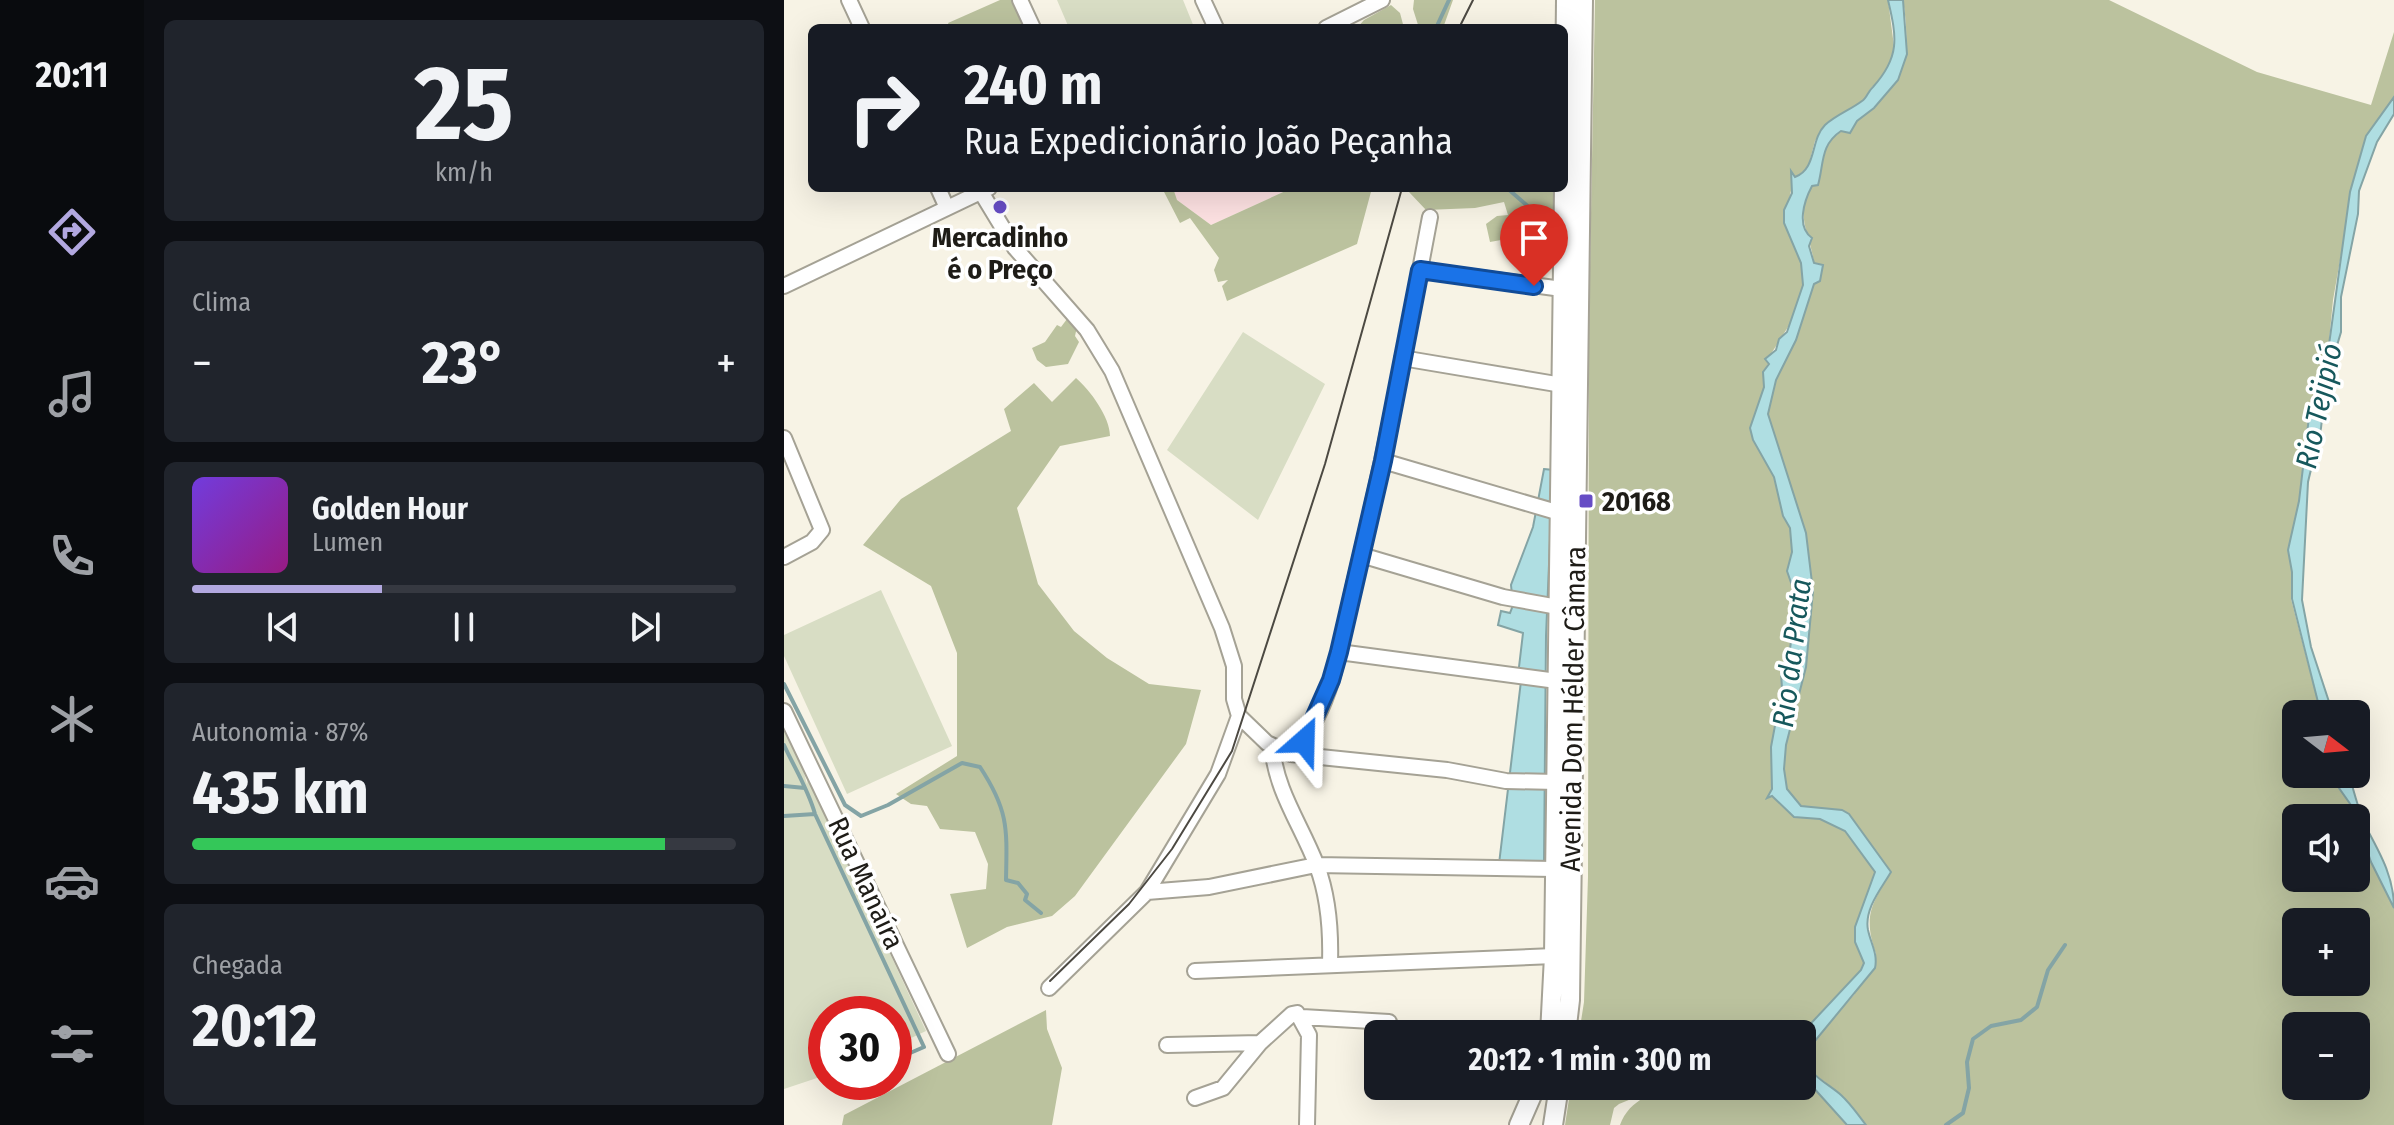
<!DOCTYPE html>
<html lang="pt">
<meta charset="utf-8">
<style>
body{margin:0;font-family:"Fira Sans Condensed",sans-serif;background:#20242c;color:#f1f3f6;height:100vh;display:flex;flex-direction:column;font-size:30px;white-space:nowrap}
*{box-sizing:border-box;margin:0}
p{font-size:26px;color:#9ea1a6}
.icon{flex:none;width:44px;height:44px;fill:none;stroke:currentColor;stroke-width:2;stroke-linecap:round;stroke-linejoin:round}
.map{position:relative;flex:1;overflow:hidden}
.details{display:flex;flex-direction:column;gap:20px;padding:20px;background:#0d0f14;width:640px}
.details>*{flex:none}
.hud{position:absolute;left:24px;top:24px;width:760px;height:168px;border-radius:12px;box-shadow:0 8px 32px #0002;background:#171b24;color:#f1f3f6;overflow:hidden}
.needle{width:52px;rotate:106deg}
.controls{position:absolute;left:1498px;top:700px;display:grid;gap:16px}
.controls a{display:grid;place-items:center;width:88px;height:88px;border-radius:12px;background:#171b24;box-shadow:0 8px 32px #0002;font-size:40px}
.speed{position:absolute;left:24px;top:996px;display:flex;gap:16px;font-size:40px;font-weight:700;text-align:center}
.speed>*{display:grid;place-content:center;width:104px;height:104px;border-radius:50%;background:#171b24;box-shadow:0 8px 32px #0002;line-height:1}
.speed .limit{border:12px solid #d22;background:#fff;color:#111}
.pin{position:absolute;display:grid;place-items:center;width:68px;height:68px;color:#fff;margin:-82px -34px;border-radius:50% 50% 50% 0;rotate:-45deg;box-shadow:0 0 8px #0007}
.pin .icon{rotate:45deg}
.me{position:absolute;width:88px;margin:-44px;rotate:25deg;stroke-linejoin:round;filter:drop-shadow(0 0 6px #0008)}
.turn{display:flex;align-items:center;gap:28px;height:168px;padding:0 24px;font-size:36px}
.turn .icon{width:104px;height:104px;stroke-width:2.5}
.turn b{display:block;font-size:56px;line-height:68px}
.big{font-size:60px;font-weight:700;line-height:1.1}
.details .tile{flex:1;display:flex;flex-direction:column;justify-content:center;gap:12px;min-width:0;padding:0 28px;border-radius:12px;background:#20242c}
.details .dial{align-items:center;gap:0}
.dial b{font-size:104px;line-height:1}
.song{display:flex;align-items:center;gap:24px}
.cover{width:96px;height:96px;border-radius:12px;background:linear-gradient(135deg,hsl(260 70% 55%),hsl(310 70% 35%))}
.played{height:8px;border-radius:4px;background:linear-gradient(90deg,#b2a8e0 35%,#363941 35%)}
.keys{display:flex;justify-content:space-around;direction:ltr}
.heat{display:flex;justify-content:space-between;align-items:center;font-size:44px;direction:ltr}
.charge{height:12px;border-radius:6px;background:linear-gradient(90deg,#34c759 87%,#363941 0)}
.trip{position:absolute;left:580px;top:1020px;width:452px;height:80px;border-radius:12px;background:#171b24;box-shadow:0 8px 32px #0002;font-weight:700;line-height:80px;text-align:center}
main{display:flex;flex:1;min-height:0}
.tab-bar{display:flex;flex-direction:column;width:144px;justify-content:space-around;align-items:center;background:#090b0e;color:#9ea1a6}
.tab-bar .icon{width:56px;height:56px}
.tab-bar .on{color:#b2a8e0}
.tab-bar b{font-size:36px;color:#f1f3f6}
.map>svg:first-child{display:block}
.education{fill:#fde1e2}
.green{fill:#d8ddc4}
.forest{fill:#bbc29e;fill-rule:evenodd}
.water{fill:#afdee2;stroke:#84a4a5;stroke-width:2}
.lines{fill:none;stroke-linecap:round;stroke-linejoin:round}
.stream{stroke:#84a4a5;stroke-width:4}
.minor-casing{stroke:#a5a295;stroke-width:18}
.major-casing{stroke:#a5a295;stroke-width:22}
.minor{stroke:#fff;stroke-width:14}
.major{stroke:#fff;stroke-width:18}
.tram{stroke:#4c4942;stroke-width:2}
.route-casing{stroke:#114b97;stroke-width:20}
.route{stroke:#1a73e8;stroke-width:14}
.poi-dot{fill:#664dc5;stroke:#fff;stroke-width:3}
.labels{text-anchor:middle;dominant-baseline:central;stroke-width:7;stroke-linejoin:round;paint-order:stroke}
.poi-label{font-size:28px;font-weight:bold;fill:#1e1c17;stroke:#fff}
.street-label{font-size:28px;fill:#1e1c17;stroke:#fff}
.water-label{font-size:30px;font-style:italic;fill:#16585c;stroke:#fff}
</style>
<main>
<nav class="tab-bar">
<b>20:11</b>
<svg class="icon on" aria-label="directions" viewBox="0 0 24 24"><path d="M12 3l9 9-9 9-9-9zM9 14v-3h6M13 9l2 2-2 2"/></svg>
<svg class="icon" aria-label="music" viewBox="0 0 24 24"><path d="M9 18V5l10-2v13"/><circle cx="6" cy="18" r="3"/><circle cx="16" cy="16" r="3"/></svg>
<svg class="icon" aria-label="phone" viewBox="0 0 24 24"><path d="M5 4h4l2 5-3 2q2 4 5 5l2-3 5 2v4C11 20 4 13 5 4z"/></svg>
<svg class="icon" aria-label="climate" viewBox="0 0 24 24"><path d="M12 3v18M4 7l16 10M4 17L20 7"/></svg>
<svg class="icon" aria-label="car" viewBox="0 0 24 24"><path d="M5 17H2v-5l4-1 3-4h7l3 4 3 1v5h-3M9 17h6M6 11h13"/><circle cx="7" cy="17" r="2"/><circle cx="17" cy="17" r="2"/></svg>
<svg class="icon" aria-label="filters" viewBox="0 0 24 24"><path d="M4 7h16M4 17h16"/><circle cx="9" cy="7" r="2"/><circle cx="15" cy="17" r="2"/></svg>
</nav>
<section class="details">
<div class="tile dial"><b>25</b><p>km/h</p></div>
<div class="tile"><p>Clima</p>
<div class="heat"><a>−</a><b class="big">23°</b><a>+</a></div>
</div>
<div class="tile">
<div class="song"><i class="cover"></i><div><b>Golden Hour</b><p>Lumen</p></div></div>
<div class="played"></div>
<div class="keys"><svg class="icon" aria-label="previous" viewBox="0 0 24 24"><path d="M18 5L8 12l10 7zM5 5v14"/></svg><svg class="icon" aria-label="pause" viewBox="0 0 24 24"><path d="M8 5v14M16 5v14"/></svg><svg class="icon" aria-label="next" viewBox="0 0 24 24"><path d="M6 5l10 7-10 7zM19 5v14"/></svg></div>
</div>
<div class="tile"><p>Autonomia · 87%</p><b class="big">435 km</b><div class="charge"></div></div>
<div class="tile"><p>Chegada</p><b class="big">20:12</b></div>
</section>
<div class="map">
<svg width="1610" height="1125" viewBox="0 0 1610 1125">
<rect width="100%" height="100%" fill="#f7f3e5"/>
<path class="education" d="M389,188h119l-81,37 -34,-25z"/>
<path class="green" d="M273,0h126l11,27 -125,1z
M459,332l82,52 -67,136 -91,-70z
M97,590l71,156 -105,48 -63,-138v-21z
M0,726l17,36 6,22 1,-7 118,254 -32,15v-32h-68v61l-42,14z"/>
<path class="forest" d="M216,0h20l12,28h-82l-2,-5z
M630,0h39l-10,28h-24l-6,-19z
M811,0h293l7,54 -9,19 -16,16 -5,11 -41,26 -9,15 -7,26 -13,11 -3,8 -8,37 17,40 2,22 -8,31 -26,41 1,7 -7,8 1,15 -13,41 2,12 21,37 9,39 7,12 2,24 -5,19 10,29 -11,39 5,3 -2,13 -7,19v14l-11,59 1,49 23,21 25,2 25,12 30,41v7c-13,36 -27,44 -11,84l-3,7 -60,64h-222l5,-32 4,-125 1,-556z
M1119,0h206l148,72 114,33 23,-73v65l-28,39 -11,39 -22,125 -5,52 -19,65 -10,84 -11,49 4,22 -1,27 30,115h-25v60h40c4,16 16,28 19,44h-59v60h60v-55l38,85v217h-528l-27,-32 -27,-21 -8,-12 8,-18 42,-47 22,-41c-13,-38 -5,-49 15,-82l-42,-58 -7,-4 -41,-4 -14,-17 -3,-20 2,-24 20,-78 7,-76 -45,-177 8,-34 20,-40 18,-56 6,-3 2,-16 -8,-2c-4,-31 -20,-46 -2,-77l6,-1c2,-10 1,-22 4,-31 6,-17 23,-24 36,-34 46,-35 54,-65 45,-120zM1512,922h60v60h-60zM1512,1026h60v60h-60z
M607,5l9,8 4,15h-47l7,-8z
M378,188h11l4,12 34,25 81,-37h80l-15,56 -130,57 -5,-15 6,-6 -10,2 -4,-12 5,-12 -29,-40 -10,5z
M626,188h146l-1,74 -18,3 -2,-21 -10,-3 -20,6 -4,-7 -11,2 -4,-18 11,-8 11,-1 -4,-13 -29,6 -49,2 -17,-18z
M283,319l10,8 -2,9 4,6 -11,22 -22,3 -9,-7 -5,-12 13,-6 12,-17 4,2z
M292,378c14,12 34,39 34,58l-50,10 -43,62 21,76 36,47 33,27 42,26 52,6 -15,54 -111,152 -23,20 -45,11 -40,21 -17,-54 36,-5 2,-25 -13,-32 -35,-3 -13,-23 -16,-2 -15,-10 61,-38v-103l-26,-67 -68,-41 38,-46 110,-68 -7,-22 30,-26 18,19z
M262,1010l1,19 15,39 -10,57h-210l2,-10z
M1018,1075l45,50h-227c10,-27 35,-33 60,-39h122z
M787,1086h92l-44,18 -5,4 -4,17h-45z"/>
<path class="water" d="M1104,0h15l4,54 -9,26 -24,28 -17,13 -7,12 -9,-2c-21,14 -17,33 -23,54l-6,1c-8,15 -16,41 0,52l-3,8 5,17 9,2 -3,16 -6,3 -18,56 -20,40 -8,34 38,119 7,58 -7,76 -20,78 -2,24 3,20 14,17 41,4 7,4 42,58c-10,17 -27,37 -23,58 3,14 10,24 7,38l-70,85c-2,20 23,30 36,42 10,9 17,20 25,30h-19l-45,-50 -1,-41 60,-64 3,-7 -9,-21v-15l20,-55 -30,-41 -25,-12 -26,-2 -22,-21 -5,2 5,-9 -1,-42 11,-59 -1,-14 8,-19 2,-13 -5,-3 11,-39 -10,-29 5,-19 -2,-24 -7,-12 -9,-39 -21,-37 -3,-12 14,-41 -1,-15 6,-8 -4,-5 11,-9 3,-11 8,-7 16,-47 -2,-22 -17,-40v-13l8,-17 -1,-22 4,6c22,-8 15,-37 30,-52 11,-10 25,-15 37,-24 5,-3 6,-10 11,-14 27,-30 24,-49 15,-87z
M1610,97v17l-17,28 -18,49 -1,23 -17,83v35l-15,50 -5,46 -13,54 -6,118 9,47 22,67h-12l-29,-115v-27l-4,-22 11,-49 10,-84 19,-65 22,-160 16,-56z
M760,469l9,1 -7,166 -2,226 -45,2 22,-183 -2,-14 4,-34 -25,-8 3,-14 9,2 3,-8 -2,-20 22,-58z
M1552,774h13c5,18 10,39 18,55 14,26 27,49 27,79l-23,-46 -18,-54 -14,-20z"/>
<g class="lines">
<path class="stream" d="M652,28l13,-28
M723,188l31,27 13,42
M0,684l61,121 16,11 27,-11 74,-42 18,4c29,44 27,62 26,113l12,3 9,11 -2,6 16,13
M0,745c11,24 24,44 31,69l109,233 -30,13
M0,786l21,2
M0,816l31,-2
M1162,1125l17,-12 6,-25 -2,-26 6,-23 18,-13 30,-6 16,-13 11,-37 17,-25"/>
<g class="minor-casing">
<path id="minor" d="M65,0l13,28
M236,0l13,28
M419,0l13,28
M542,28l56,-28
M154,188l9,20
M197,192l34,56 72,82 25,41 110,257 12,38v33l5,17 28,27 24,11 156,16 59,11 51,1
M636,270l142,19
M0,286l205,-98
M618,358l160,27
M0,438l38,92 -10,12 -28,15
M599,461l177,52
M577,555l142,42 55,10
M555,652l218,29
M0,711l164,343
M488,746c4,46 29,78 45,120 12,32 14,64 13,97
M507,754c43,-43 50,-116 64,-174 29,-120 52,-241 75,-363
M363,892l62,-5 107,-22 238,4
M411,971l359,-15
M265,988l98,-96 71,-118 21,-58
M518,1017l87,5
M383,1045l93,-2
M411,1098l28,-10 37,-45 32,-29 5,-1 12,22 -2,90"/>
</g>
<g class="major-casing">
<path id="major" d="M780,187l2,-187
M766,1034l4,-78 10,-768
M782,1034l4,-34 13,-1000
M735,1125l17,-39
M769,1125l6,-39"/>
</g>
<use href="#minor" class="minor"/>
<use href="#major" class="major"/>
<path class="tram" d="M675,28l14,-28
M266,981l79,-77 43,-55 60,-98 93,-287 77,-276"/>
</g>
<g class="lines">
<g class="route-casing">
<path id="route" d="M520,741l27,-61 8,-28 44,-191 37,-191 114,16"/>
</g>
<use href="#route" class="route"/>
</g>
<g class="poi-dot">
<circle cx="216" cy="207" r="8"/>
<rect x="794" y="493" width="16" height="16" rx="4"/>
</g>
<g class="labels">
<g class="poi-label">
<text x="216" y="237">Mercadinho<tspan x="216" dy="32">é o Preço</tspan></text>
<text x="818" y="501" text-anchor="start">20168</text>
</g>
<g class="street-label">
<text transform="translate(789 709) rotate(-89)">Avenida Dom Hélder Câmara</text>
<text transform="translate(82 883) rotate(65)">Rua Manaíra</text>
</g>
<g class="water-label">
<text transform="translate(1535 406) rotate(-78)">Rio Tejipió</text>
<text transform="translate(1008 653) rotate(-83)">Rio da Prata</text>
</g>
</g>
</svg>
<div class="controls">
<a><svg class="needle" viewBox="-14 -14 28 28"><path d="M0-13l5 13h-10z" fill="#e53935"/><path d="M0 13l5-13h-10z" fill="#9ea1a6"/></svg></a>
<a><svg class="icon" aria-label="sound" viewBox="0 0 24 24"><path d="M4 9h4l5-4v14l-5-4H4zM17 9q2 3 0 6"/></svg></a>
<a>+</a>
<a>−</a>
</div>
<div class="speed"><div class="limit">30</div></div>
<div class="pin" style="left:750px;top:286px;background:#d93025"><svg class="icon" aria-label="arrive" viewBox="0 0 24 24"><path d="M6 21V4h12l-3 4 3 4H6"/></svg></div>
<svg class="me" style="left:520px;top:741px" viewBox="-20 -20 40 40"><path d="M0-17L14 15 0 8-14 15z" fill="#1a73e8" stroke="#fff" stroke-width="4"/></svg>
<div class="trip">20:12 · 1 min · 300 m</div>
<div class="hud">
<div class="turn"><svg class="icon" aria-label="right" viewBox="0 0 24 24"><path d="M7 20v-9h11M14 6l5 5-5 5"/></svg><div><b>240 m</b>Rua Expedicionário João Peçanha</div></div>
</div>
</div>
</main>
